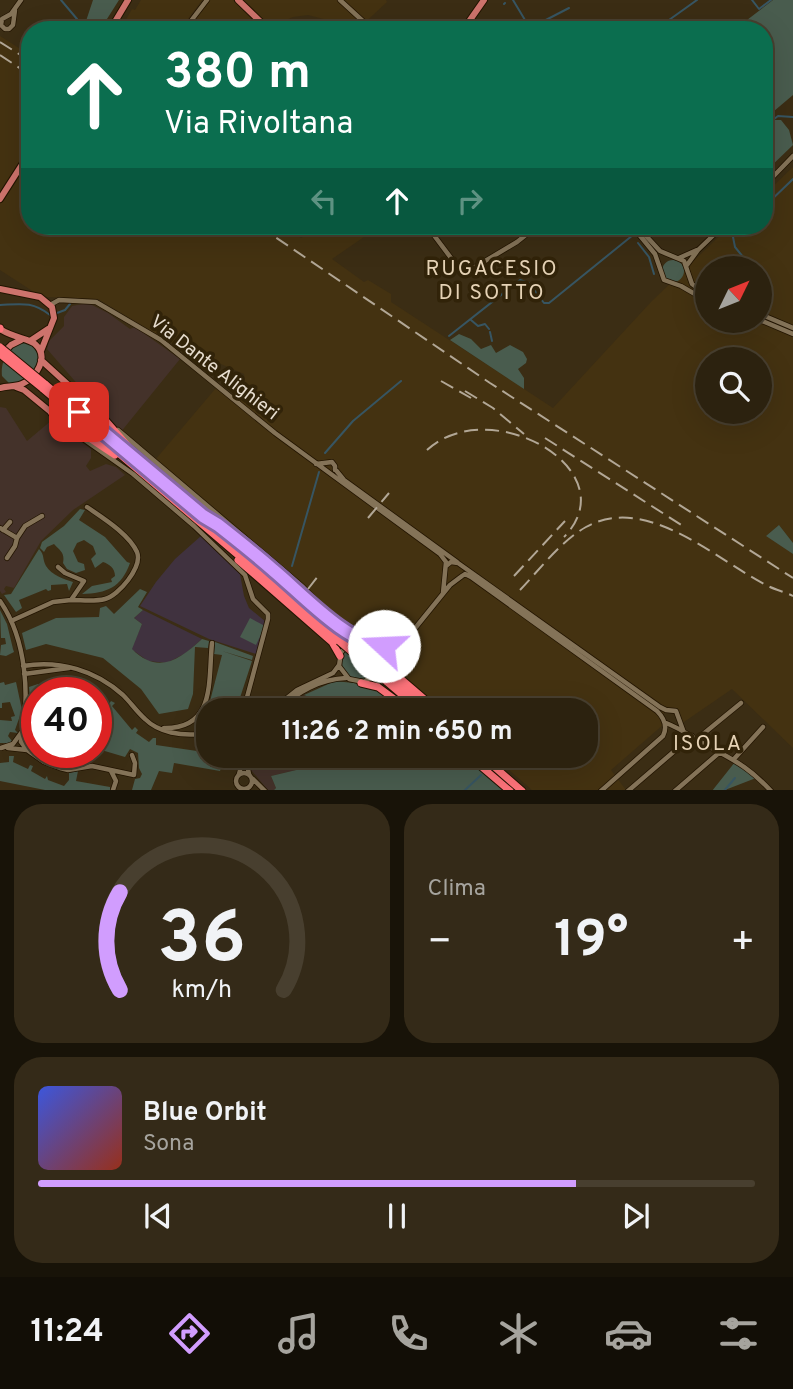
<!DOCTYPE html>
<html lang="it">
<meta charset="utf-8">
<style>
body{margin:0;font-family:Overpass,sans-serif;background:#342a18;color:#f1f3f6;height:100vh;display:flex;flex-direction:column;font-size:26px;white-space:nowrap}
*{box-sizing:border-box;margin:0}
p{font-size:23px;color:#a6a49e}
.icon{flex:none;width:38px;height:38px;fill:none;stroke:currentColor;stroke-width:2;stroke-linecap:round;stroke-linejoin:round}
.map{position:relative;height:790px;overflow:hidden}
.side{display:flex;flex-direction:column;gap:14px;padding:14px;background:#181308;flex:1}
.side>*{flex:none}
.top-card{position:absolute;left:21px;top:21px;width:752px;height:214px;border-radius:28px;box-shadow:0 7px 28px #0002,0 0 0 2px #483f2f;background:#0b6e4f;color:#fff;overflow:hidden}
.needle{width:46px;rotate:47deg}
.buttons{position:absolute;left:695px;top:256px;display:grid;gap:14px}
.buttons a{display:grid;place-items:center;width:77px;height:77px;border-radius:50%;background:#2c220f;box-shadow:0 7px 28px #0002,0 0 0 2px #483f2f;font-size:35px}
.speed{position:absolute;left:21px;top:677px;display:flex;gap:14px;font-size:35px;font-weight:700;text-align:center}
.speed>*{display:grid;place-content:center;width:91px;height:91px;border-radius:50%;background:#2c220f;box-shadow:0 7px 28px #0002,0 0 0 2px #483f2f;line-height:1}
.speed .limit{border:10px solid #d22;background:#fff;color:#111}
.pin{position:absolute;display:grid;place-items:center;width:60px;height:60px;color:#fff;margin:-30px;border-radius:14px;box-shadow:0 4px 10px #0006}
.me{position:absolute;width:77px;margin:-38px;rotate:290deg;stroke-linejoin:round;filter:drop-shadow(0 0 5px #0008)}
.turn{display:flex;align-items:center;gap:24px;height:147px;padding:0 28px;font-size:32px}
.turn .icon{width:91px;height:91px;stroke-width:2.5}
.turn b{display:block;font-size:49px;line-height:60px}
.lanes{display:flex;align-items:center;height:66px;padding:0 28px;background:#0003;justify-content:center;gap:35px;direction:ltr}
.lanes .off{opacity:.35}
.big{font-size:52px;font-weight:700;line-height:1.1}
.side .card{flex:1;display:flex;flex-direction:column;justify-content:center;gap:10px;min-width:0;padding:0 24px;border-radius:28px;background:#342a18}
.side .dial{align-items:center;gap:0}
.dial svg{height:182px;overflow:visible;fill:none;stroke:#483f2f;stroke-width:7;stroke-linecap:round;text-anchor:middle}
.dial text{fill:#f1f3f6;stroke:none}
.song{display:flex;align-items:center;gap:21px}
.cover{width:84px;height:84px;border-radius:10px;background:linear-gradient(135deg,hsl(230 70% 55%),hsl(10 70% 35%))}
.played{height:7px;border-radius:4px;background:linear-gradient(90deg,#d19dfe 75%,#483f2f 75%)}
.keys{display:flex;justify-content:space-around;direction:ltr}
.heat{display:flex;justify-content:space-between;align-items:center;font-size:38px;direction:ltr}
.side .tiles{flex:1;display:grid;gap:14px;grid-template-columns:1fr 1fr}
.card:last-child{grid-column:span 2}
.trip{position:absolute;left:196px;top:698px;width:402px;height:70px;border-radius:28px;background:#2c220f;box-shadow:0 7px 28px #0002,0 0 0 2px #483f2f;font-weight:700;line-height:70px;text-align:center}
.dock{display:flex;height:112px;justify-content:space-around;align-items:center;background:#120e06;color:#a6a49e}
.dock .icon{width:49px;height:49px}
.dock .current{color:#d19dfe}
.dock b{font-size:32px;color:#f1f3f6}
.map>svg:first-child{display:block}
.commercial{fill:#44322a}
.built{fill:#443211;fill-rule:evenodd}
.education{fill:#40323f}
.green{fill:#495c4e}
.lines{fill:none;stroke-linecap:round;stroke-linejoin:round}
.stream{stroke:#375562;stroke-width:2}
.minor-casing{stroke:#221400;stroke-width:6}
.major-casing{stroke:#221400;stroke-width:8}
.highway-casing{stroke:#221400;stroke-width:9}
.minor{stroke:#847358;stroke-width:4.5}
.major{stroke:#cd736c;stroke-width:6}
.highway{stroke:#fe737a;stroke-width:7}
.rail{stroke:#b2a796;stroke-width:2;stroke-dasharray:14 7;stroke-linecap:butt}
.highway-bridge-casing{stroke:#221400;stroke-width:9;stroke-linecap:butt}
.highway-bridge{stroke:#fe737a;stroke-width:7}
.route-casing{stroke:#8866a5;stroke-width:18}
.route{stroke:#d19dfe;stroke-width:12}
.labels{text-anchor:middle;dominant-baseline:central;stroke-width:7;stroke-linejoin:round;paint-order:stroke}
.street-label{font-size:19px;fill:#e7ddcf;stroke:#312309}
.neighbourhood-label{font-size:21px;letter-spacing:2px;fill:#e5d2b5;stroke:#312309}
</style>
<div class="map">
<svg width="793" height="791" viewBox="0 0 793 791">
<rect width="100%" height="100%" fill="#3b2d14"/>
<path class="commercial" d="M88,303l20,10 22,16 5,-2 45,32 -60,74 -73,-84 2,-8 15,-15v-9l8,-11z
M0,407l6,1 21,33 25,-21 39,29v9l-5,8 4,5 16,-7 10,3 9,8 -52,35 -32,31 -27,47 -8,-2 -2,3 2,3 -4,2 -2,-3z
M304,695l7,4 28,11h-56z
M252,756h103l-84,20 5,12 -2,2h-6l-17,-20 -2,-6z"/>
<path class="built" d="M141,0h61l-22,30h-60l12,-21 3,1z
M210,0h24l27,25 -4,5h-70z
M241,0h145l1,2 -28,26 -51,-13 -15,2 -24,10z
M0,36l30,19v171h254l17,12 19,-12h60l-48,33 32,23 4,-2 23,14v8l162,106 98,-106 79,-76h35v-32l28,-27v376l-14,-18 -13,11 27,18v194l-61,-59 -51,35 -3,-13 -5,-3 -6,1 -6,8 3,7 -53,46 15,20h-94l-39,-34h93v-46h-145l-101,-93 -120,-104 -65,-53 61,-72 17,11 12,-15 -1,-10 -76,-33 -70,-42 -51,-2 -13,-5 -34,-22zM707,268h53v52h-53zM707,359h53v52h-53z"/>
<path class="education" d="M201,536l39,38 4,22 5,12 17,14 -10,32 -47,-15 -69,-33 16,-24 19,-23z
M143,610l59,29 -16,14 -19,10 -19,-2 -17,-12 11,-25 -8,-6z"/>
<path class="green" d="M93,0h26l-19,30h-17z
M773,0h20v95l-26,22 -2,-4v-83h-31z
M774,120h7l8,10 4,15 -28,27v-44z
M662 271a11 11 0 1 1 22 0a11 11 0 1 1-22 0Z
M459,334l12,5 10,10 10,-4 5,8 14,-8 13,7 4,7 -1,4 -8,6 6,9v11l-74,-49z
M28,343c11,7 12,16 7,27l-16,12 -10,1 -7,-7c-2,-17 9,-34 26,-33z
M80,509l5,1 -6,10 26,17 22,25 3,1c-9,25 -23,30 -48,31l10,-8 20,-4 -1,-3 4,-3c0,-8 -6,-12 -12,-14l-8,6 -4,-9 5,-5 -3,-8 -9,-6 -7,3 -4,8 5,11 6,2 1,6 -9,3 -9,-4 -4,-6c2,-11 -3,-12 -9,-19l-7,3 -3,5 -4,-4 2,-6 22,-16z
M779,525l14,18v11l-27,-18z
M39,549c6,6 3,10 7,17 6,9 17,13 27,16l-4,9 -2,-7 -16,1v5l-3,1 -2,-2 -27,11 3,8 -6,4 -12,-17 7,-1z
M140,589l7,3 -9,15 5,3 -9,8 8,6 -10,25c26,26 47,11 70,-10l7,2 -1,7 -13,-1 -2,47 -5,15 -29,5 -18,-25 -38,-31 -57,-14 -20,6 -4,-17 34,-15 43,-1 1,-9 6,-2 8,8z
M0,610l7,14 6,25 1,3 -8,4 -6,-1 1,-10 5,-1 -1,-6h-4z
M250,618l15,8 -9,19 -16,-8z
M215,642l38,14 -1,4 -30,-9 30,10 -16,49 -26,-9 12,-46 -8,-1z
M342 662a18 18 0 1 1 36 0a18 18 0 1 1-36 0Z
M335,681l46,5 17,8 19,16h-78l-35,-15z
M4,682l1,3 11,-3 6,28 -7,20 3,3 -8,-1 -2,4 4,5 -3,2h-9v-23l12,1 -1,-4 4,-1 -5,-14 -8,1v5h-2v-25z
M68,683l20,10h-51v43l-8,-3 3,-15 -3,-31 9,-3z
M96,697l13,7 2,-3 4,2 -3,3 20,24 3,-3 3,3 -2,3 13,9 4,-4h3v7l41,6 3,-3 5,4 -5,6 11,9 3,-4h6l1,-7h4l-5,15 -46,-8 -2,10 -13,-2 -8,19h-19l3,-11 5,-1 2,-4 -3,-6 -1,-15 -8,-4 -5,8 -27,-8 -2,3z
M9,756h5l-1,6 15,7 2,-4 3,1 -2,5 14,8 2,-3 1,4 16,6 5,-6v-7l9,-2 -2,10 34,6v3h-65l-45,-9v-18l9,-1z
M355,756h116l40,34h-237l2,-2 -5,-12z
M735,762l21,16 -31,12 -13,1z"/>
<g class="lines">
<path class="stream" d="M61,0l16,19
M513,0l18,30
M752,0l7,9 12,-9
M504,4l1,-1
M540,23l29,-15
M655,30l42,-30
M765,126l13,-10 15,1
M765,206l28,-27
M744,226l-11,11 2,10 17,21
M643,227l2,-1
M638,243l11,14 5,17
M0,305c21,-1 32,-4 50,10
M57,313l8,-3 5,-6
M471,320l7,6 7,-2 4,5
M490,332l2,9
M449,336l71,-56 9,3 15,20h5l84,-68
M325,453l28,-32 48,-40
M292,566l27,-94
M464,791l17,-16
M724,791l11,-13"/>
<g class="minor-casing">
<path id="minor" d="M340,0l25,23
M15,10l-2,15 -4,4h-4l-4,-4 1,-6 9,-5 10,-14
M184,30l23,-30
M765,185l28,-29
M427,226l33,44 5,3 52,-31 20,-16
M632,226l23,28 9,26 17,6 26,15
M637,226l23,25 24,10 8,23 15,11
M679,258l18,-8
M687,265l11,-15 25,-24
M50,305l9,-5 37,2 65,38 114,93 165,121 6,8 -3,31
M760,314l33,14
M760,320l33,14
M62,424l71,50 61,52 51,49 8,24 15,15v5l-22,82 1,9
M118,430l185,157 22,23
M316,464l16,-2 3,4v4
M335,469l9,11 113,82
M0,528l17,10 8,-12 17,-10
M3,530l7,-8
M7,558l8,-12 2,-8
M446,566l5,-4 7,1 202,144 6,3 10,1 7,19
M462,576l3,-2 6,3 186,134c7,7 11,15 6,25
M71,600c11,0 23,2 34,-1 13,-3 38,-32 32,-47 -8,-18 -34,-34 -50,-45
M0,601c27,39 30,96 21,141
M11,621l42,-19 18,-2 13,-19 -19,-8 -7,-6
M336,622l27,19
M373,645l6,7 2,10
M381,659l31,-27 38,-47 12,-9
M23,666c37,-6 72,4 100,29 8,8 14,17 22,24 14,14 37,17 56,15
M24,674l45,-6
M377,674l-13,8 -15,-3 -10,-13 2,-14 11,-10 11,-1 10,4 11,1 16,-4
M272,710l25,-20 36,-17 6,-8
M279,710c17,-18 42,-31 67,-32
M198,718l3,16 7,14
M666,723c13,5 20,10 33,18 31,18 46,22 72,50
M164,728c52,1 44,-47 48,-85
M697,739l44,-36
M21,742l6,8 17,12 16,6 8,2 24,-4 42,9 1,-12 -3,-8
M1,748l12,-4 8,-11
M8,748l19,2
M216,756l2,1
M249,756l-2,9 2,9
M734,759l29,-32
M111,771l5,10 -3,9
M236 781a8 8 0 1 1 16 0a8 8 0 1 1-16 0Z
M239,774l5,-18
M253,779l12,12
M601,791l62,-55
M628,791l64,-55
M675,791l45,-39"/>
</g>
<g class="major-casing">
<path id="major" d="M238,0l31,30
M110,30l18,-30
M463,30l21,-30
M0,199l30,-47
M0,289l40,8 12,10 2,11 -13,33
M30,341l18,-12
M2,354l9,-9 10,-5
M41,360l58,53
M16,387l8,3 28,23
M0,388c7,-2 15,-1 22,-4 14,-6 28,-27 13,-40 -5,-5 -24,-7 -35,-15"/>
</g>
<g class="highway-casing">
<path id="highway" d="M0,328v1
M45,384l298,253
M42,388l297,253
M52,413l63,42
M99,413l36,41
M241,543l96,80
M238,560l94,82 8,14
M381,662l56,48
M390,678l38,32
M386,681l34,29
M361,683l17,4 31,23
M469,756l41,35
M482,756l40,35"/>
</g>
<use href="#minor" class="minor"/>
<use href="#major" class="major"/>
<use href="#highway" class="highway"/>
<path class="rail" d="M0,42l30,19
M0,55l30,20
M259,226l231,157 303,195
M441,381l30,17
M465,391l28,17 31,26
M545,438l138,88
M427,450c63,-58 202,20 137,87
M368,518l21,-25
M514,576l51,-55
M308,589l11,-14
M520,590c20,-21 41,-49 66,-63 61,-34 130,33 182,59 8,4 17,6 25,10"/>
<g class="highway-bridge-casing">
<path id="highway-bridge" d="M0,347l45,37
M0,354l42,34
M343,637l47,41
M339,641l47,40"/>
</g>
<use href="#highway-bridge" class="highway-bridge"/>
</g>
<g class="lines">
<g class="route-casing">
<path id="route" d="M79,412l124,104 15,9c19,15 37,29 55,45 28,23 75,75 111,76"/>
</g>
<use href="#route" class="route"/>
</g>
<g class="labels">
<g class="street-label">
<text transform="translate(214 368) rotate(38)">Via Dante Alighieri</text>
</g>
<g class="neighbourhood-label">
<text x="492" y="269">RUGACESIO<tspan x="492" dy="24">DI SOTTO</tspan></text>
<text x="708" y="744">ISOLA</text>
</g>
</g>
</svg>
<div class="buttons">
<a><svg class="needle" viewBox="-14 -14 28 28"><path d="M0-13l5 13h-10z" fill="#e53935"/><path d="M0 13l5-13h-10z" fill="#a6a49e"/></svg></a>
<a><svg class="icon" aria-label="search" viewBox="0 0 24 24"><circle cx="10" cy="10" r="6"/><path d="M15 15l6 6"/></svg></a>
</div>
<div class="speed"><div class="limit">40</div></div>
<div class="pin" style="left:79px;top:412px;background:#d93025"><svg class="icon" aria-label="arrive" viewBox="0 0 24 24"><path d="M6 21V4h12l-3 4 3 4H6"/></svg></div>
<svg class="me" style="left:384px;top:646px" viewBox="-20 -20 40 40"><circle r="19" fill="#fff"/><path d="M0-13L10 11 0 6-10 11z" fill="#d19dfe"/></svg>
<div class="trip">11:26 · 2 min · 650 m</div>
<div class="top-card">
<div class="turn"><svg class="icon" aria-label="ahead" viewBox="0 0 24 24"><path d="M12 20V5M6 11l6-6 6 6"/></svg><div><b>380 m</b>Via Rivoltana</div></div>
<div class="lanes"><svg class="icon off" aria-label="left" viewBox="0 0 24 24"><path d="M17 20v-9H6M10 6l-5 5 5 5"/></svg><svg class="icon" aria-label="ahead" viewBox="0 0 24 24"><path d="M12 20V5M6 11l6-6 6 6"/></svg><svg class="icon off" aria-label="right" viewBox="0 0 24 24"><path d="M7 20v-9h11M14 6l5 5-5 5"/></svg></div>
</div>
</div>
<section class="side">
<div class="tiles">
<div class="card dial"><svg viewBox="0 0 100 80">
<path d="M14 69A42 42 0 1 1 86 69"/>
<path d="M14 69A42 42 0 0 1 14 26" stroke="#d19dfe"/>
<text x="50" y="56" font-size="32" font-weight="700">36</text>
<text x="50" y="72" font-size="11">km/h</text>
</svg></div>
<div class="card"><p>Clima</p>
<div class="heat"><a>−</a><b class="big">19°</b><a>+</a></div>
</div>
<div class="card">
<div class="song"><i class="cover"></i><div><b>Blue Orbit</b><p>Sona</p></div></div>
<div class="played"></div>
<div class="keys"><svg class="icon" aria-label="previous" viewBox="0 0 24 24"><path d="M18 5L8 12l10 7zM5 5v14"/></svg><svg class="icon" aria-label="pause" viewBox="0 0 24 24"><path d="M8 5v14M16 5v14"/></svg><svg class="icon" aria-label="next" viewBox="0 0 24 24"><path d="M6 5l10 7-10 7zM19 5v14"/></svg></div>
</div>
</div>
</section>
<nav class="dock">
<b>11:24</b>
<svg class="icon current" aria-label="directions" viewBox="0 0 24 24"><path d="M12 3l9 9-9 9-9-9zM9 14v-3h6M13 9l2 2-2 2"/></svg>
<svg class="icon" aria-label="music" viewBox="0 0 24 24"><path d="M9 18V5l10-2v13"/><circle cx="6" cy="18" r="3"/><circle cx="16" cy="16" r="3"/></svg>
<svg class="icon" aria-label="phone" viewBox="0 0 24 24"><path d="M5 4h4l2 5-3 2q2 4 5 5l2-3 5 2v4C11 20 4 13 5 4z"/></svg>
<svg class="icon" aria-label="climate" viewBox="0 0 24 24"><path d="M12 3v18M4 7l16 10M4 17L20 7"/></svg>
<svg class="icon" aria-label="car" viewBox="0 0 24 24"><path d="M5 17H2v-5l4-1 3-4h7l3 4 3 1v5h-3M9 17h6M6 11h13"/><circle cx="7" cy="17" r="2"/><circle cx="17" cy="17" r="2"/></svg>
<svg class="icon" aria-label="filters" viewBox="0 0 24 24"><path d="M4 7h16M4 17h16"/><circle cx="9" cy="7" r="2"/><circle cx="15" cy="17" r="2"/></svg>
</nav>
